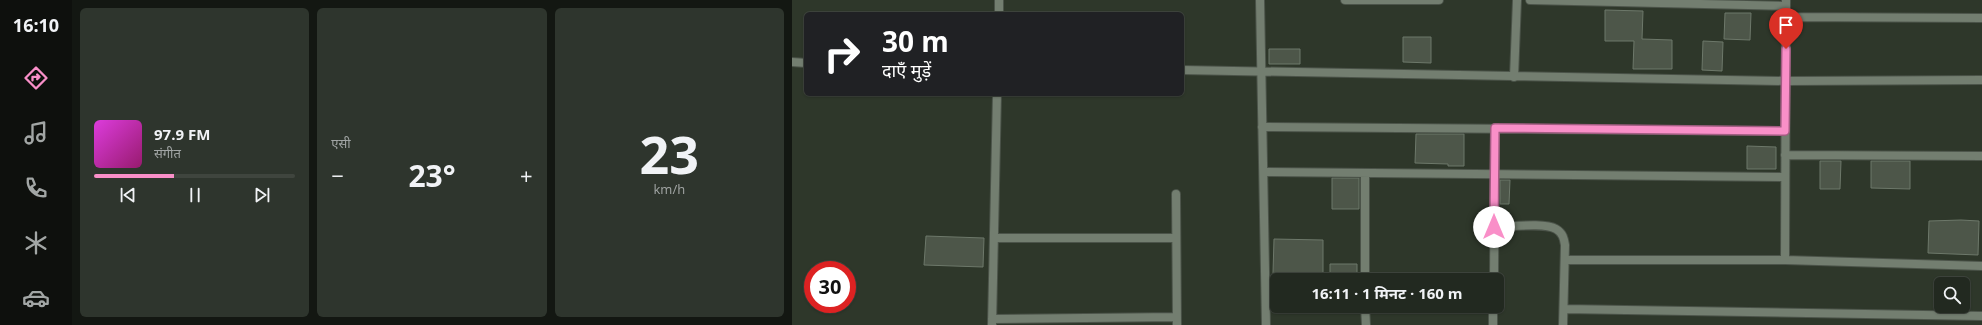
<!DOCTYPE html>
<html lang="hi">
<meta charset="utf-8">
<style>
body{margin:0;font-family:"Open Sans","Noto Sans Devanagari",sans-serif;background:#2e352d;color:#f1f3f6;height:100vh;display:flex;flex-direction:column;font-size:15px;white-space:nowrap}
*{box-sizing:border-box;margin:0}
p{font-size:13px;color:#a2a6a5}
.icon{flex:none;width:22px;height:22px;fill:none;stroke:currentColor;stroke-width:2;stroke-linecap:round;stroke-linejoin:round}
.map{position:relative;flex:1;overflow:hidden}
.sheet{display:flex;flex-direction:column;gap:8px;padding:8px;background:#131712;width:720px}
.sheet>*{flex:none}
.banner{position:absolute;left:12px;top:12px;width:380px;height:84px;border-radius:6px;box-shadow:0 1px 3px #0004,0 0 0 1px #3f453e;background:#202124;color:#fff;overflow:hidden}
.controls{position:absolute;left:1142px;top:277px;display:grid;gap:8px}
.controls a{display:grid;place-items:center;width:36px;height:36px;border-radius:6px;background:#222920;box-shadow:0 1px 3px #0004,0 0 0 1px #3f453e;font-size:20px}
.speed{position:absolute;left:12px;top:261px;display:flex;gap:8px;font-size:20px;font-weight:700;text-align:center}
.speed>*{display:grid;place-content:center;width:52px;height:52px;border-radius:50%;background:#222920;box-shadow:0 1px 3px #0004,0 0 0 1px #3f453e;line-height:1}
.speed .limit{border:6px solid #d22;background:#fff;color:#111}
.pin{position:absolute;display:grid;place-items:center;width:34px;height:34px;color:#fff;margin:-41px -17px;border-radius:50% 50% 50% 0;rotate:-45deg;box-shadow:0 0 4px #0007}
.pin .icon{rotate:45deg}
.me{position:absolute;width:44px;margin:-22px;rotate:0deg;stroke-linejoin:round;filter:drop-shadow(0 0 3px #0008)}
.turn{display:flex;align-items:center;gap:14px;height:84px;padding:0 12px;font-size:18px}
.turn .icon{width:52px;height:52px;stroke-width:2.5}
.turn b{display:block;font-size:28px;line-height:34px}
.big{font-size:30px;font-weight:700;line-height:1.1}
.sheet .tile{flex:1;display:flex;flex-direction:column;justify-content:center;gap:6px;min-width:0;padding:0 14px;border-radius:6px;background:#2e352d}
.sheet .dial{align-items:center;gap:0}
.dial b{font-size:52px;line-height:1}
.song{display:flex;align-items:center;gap:12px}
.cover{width:48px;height:48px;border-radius:6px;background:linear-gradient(135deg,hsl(300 70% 55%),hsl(320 70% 35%))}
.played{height:4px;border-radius:2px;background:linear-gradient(90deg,#f98fc8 40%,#3f453e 40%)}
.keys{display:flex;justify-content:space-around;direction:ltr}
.heat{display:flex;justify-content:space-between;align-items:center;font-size:22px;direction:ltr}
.sheet .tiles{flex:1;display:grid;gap:8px;grid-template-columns:repeat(3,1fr)}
.trip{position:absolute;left:478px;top:273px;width:234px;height:40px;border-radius:6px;background:#222920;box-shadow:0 1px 3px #0004,0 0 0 1px #3f453e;font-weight:700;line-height:40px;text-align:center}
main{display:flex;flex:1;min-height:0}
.tab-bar{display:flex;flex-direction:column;width:72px;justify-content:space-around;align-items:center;background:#0e100d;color:#a2a6a5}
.tab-bar .icon{width:28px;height:28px}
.tab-bar .active{color:#f98fc8}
.tab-bar b{font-size:18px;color:#f1f3f6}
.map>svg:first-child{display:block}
.building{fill:#4d5649;stroke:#6d786a}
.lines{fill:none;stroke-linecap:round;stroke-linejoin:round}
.street-casing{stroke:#4b5349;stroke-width:10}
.street{stroke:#737e70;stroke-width:8}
.route-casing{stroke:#a25d82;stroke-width:10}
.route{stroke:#f98fc8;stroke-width:7}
</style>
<main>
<nav class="tab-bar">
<b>16:10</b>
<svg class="icon active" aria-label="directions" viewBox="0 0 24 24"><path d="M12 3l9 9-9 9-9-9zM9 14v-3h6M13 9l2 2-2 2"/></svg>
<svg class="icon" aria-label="music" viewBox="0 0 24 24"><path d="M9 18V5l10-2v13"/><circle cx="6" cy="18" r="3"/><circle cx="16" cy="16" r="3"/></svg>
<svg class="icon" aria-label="phone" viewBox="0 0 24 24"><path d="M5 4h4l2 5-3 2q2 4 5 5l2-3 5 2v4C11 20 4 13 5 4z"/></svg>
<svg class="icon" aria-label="climate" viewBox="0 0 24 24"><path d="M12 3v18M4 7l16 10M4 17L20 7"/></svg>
<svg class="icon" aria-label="car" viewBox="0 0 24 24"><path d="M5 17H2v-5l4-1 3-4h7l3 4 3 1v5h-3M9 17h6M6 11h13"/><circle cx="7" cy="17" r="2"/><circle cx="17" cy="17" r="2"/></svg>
</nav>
<section class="sheet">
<div class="tiles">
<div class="tile">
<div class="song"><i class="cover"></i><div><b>97.9 FM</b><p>संगीत</p></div></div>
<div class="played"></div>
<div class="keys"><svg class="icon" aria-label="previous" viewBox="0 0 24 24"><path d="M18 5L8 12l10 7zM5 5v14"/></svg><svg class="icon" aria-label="pause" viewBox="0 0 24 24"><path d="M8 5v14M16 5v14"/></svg><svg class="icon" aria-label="next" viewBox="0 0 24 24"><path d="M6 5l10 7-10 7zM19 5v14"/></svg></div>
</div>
<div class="tile"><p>एसी</p>
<div class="heat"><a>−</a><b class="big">23°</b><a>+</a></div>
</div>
<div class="tile dial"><b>23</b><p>km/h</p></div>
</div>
</section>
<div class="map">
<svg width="1190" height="325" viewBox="0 0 1190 325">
<rect width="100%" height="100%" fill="#2e372a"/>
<path class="building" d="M813,10l38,1 -1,28 30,1v29h-39l1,-28h-29z
M933,13h26l-1,27 -26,-1z
M611,37h28v26l-28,-1z
M911,41l20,1 -1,29 -20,-1z
M477,49h31v15h-31z
M624,134h48v32h-16v-2l-33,-1z
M955,146l29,1v22h-29z
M1028,161h21l-1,28h-20z
M1079,161h39v28l-39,-1z
M540,178h27v31h-27z
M708,180h10l-1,24h-9z
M1169,220l18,1 -1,34 -50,-2 1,-32z
M134,236l58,2 -1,29 -59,-2z
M482,239l49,1v34l-50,-1z
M538,264h27v16h-27z
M538,306h26v6h-26z"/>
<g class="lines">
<g class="street-casing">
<path id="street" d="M468,0l6,325
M553,0h94
M738,0l256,6
M207,14v-14
M994,17l196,1
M0,62l14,1
M390,70l604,11 196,-1
M722,77l3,-77
M470,127l523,4
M993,155l197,1
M472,172l521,5
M573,173v107
M384,194l1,131
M702,227c16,0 50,-5 62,2 7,4 8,10 9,16l-2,80
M202,238h182
M773,260h220l197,6
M993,260l1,-260
M702,280l1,-152
M573,306l1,19
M772,309l418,7
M200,319l185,-2
M200,325l5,-231
M701,325v-19"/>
</g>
<use href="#street" class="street"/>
</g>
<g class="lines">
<g class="route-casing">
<path id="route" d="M702,227l1,-99 290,3 1,-82"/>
</g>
<use href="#route" class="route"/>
</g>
</svg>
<div class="controls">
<a><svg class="icon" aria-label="search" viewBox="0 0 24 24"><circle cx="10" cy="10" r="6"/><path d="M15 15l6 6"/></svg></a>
</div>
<div class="speed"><div class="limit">30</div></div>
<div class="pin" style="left:994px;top:49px;background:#d93025"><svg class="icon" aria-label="arrive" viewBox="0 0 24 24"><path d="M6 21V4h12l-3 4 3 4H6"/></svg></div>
<svg class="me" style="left:702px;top:227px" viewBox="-20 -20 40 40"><circle r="19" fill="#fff"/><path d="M0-13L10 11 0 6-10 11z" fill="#f98fc8"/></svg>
<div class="trip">16:11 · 1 मिनट · 160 m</div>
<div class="banner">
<div class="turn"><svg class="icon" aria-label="right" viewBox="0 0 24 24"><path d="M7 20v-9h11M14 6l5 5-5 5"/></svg><div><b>30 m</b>दाएँ मुड़ें</div></div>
</div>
</div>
</main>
